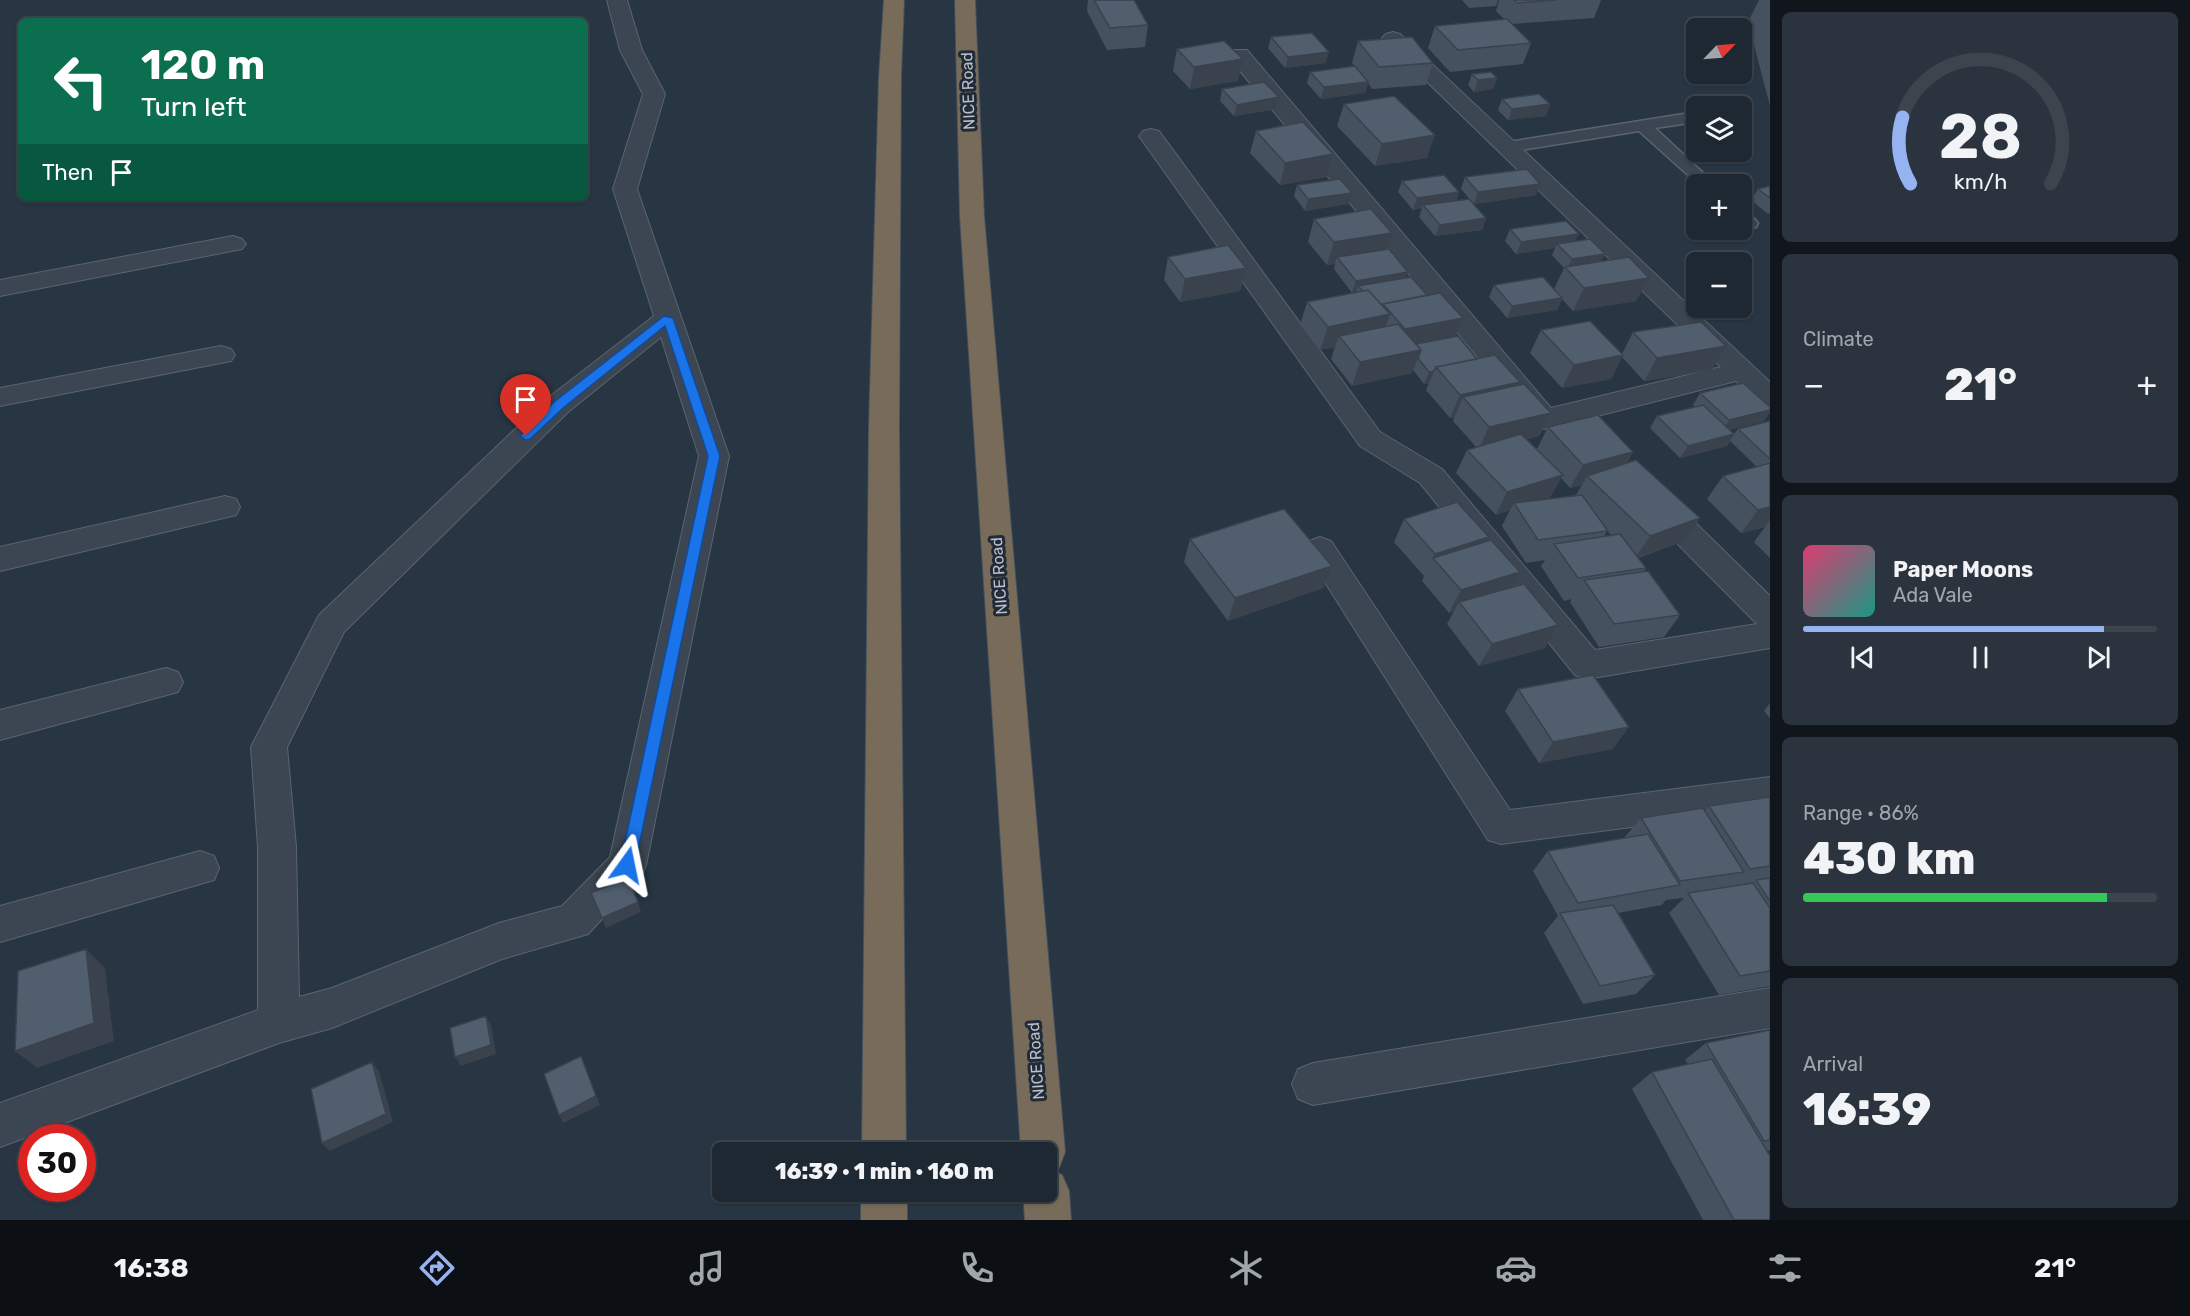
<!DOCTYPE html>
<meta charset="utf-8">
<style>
body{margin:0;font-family:Rubik,sans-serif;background:#2b343e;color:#f1f3f6;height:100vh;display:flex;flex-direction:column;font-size:22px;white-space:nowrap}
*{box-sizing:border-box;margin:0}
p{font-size:20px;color:#a1a6ac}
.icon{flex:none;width:33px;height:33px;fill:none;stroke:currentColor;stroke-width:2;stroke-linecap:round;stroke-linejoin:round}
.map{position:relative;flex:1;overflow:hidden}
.drawer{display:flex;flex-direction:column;gap:12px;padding:12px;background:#10161c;width:420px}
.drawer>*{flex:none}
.banner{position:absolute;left:18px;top:18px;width:570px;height:183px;border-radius:9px;box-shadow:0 2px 4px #0004,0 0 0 2px #3c444d;background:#0b6e4f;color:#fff;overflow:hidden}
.needle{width:39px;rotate:65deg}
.tools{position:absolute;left:1686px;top:18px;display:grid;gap:12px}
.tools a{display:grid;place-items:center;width:66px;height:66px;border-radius:9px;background:#1e2832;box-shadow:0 2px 4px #0004,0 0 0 2px #3c444d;font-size:30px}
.speed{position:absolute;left:18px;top:1124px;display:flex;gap:12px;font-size:30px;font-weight:700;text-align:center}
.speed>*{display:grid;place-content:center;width:78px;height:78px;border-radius:50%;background:#1e2832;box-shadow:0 2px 4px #0004,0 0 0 2px #3c444d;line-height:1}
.speed .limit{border:9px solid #d22;background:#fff;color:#111}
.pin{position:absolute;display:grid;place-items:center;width:51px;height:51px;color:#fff;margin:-62px -26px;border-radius:50% 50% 50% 0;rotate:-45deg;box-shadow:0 0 6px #0007}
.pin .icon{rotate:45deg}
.me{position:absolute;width:66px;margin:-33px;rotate:12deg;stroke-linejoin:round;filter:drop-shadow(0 0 4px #0008)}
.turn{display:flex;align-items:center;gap:21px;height:126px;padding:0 24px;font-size:27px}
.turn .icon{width:78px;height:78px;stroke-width:2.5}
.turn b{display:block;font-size:42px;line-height:51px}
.then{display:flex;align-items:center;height:57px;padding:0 24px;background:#0003;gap:12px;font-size:22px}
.big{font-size:45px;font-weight:800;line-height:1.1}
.drawer .widget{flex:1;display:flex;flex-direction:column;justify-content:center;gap:9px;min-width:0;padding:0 21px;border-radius:9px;background:#2b343e}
.drawer .dial{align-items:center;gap:0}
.dial svg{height:156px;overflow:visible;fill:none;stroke:#3c444d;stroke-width:7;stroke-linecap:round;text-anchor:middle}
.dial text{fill:#f1f3f6;stroke:none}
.song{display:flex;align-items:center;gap:18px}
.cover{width:72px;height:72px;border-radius:9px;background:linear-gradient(135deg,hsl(340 70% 55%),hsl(170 70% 35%))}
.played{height:6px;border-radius:3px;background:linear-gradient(90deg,#95b2f1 85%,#3c444d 85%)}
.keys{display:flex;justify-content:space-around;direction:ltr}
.heat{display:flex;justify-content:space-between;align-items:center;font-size:33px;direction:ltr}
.charge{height:9px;border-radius:4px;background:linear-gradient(90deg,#34c759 86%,#3c444d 0)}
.trip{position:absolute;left:712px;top:1142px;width:345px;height:60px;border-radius:9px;background:#1e2832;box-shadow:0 2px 4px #0004,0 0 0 2px #3c444d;font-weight:800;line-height:60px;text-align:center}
.tabs{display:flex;height:96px;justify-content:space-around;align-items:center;background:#0c1014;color:#a1a6ac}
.tabs .icon{width:42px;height:42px}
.tabs .current{color:#95b2f1}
.tabs b{font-size:27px;color:#f1f3f6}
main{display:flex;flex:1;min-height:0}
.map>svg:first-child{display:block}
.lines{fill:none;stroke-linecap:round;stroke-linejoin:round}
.service-casing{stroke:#5b6470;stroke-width:3}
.minor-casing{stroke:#5b6470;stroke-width:2}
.motorway-casing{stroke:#47515d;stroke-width:2}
.service{fill:#3c4652;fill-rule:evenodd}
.minor{fill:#3c4652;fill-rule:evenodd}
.motorway{fill:#786b5a;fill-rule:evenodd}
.wall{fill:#46515f;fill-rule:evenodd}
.shaded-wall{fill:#39424d}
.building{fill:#515e6e;stroke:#39424d;stroke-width:1.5}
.route{fill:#1a73e8;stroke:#114b97;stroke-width:1.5}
.labels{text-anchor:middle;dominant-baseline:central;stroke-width:6;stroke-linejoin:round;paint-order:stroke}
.street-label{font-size:16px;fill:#bac1cc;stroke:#212b38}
</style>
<main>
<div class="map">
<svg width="1770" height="1220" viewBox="0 0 1770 1220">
<rect width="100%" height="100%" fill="#283543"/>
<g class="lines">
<g class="service-casing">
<path id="service" d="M1696,112v10l-41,6 60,56h-17l-59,-53 -130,21 -8,-5 8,-5z
M1742,211l6,1 10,11 -2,4 -6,1 -8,-4z"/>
</g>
<g class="minor-casing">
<path id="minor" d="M607,0h20l15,50 23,44 -28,95 92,267 -83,409 -5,12 -53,57 -86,25 -170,69 -53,15 -279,104v-44l258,-93v-163l-7,-100 68,-132 229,-217 106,-82 -41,-127 30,-95 -23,-44zM661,337l38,119 -89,401 -48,49 -63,17 -167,65 -33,9 -3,-150 -9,-100 57,-115 224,-220z
M1393,32l7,2 370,348v25l-10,-2 -24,-24 -191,48 -10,-3 -304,-366 -3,-5 3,-5h16l304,358 170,-41 -335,-325 -4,-4 4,-4z
M1151,129l8,2 221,301 62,37 153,181 162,-26 -112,-113 -4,-8 4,-8 11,-3 11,3 103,101v52l-183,31 -12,-4 -155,-192 -60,-37 -221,-310 4,-5z
M233,236l9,3 4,5 -4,5 -242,47v-16z
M221,346l10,3 4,6 -4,6 -231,45v-18z
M225,496l11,3 4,8 -4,8 -236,56v-24z
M1320,537l11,4 179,269 260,-33v32l-269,35 -13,-4 -184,-291 5,-8z
M166,668l12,4 5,10 -5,10 -178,48v-30z
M200,851l14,5 5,12 -5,12 -214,62v-36z
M1770,988v40l-457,77 -15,-6 -6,-15 6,-15 15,-6z"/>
</g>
<g class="motorway-casing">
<path id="motorway" d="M884,0h20l-3,77 -2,349 7,726h-44l7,-726 10,-349z
M955,0h20l9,216 81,936 -6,16 -8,3 11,4 7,16 2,29h-46l-2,-29h24v-39h-26l-61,-936z
M861,1191h46v29h-46z"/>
</g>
<use href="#service" class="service"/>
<use href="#minor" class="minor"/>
<use href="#motorway" class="motorway"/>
</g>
<path class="wall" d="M1088,0h46l14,25 -3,22 -38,3 -20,-39z
M1462,0h36l-2,6 -27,2z
M1499,0h102l-7,18 -82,6 19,19 -8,21 -73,8 -22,-24 7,-22 69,-7 -8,-8z
M1759,0h11v106l-22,-84z
M1271,37l55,26 -41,5 -17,-20z
M1358,41l75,22 -7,22 -54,4 -4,-6 -3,10 -44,6 -14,-16 3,-11 48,-2 -6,-7z
M1177,49l66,10 -5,22 -48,8 -17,-18z
M1472,74l25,4 -4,11 -19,3 -6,-7z
M1222,89l57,8 -3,12 -42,7 -14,-15z
M1502,99l48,5 -4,12 -38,4 -10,-10z
M1344,104l83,54 -52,8 -38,-40z
M1256,131l77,23 -6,23 -47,8 -30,-32z
M1465,177l71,18 -62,9 -13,-15z
M1402,181l57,11 -3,9 30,17 -4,12 -47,6 -16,-19 3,-9 -9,2 -15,-18z
M1297,185l51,19 -43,7 -11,-15z
M1770,186v27l-2,1 -17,-14 7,-11z
M1314,219l72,31 21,27 48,60 22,22 43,23 -1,4 32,27 -12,23 -12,3 10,10 11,-22 85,25 -6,11 73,55 -16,23 -46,17 8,10 -2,4 36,43 -16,22 -65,10 -29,-45 2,-3 -8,2 -23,-35 4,-6 -19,3 -24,-37 8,-16 -14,5 -40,-42 11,-23 9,-3 -23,-26 1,-3h-4l-24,-28 3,-7 -5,1 -11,-14 -1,3 -60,13 -21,-27 4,-12 -15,3 -20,-25 7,-23 49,-10 -4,1 -18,-24 1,-5 -8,1 -19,-23zM1561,478l9,10 12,-3 -6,10 -30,4 4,-1zM1607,531l4,4 -7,1z
M1510,229l65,12 30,13 -4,7 48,17 -13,23 -63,10 -11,-12 -5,11 -50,8 -18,-21 5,-12 60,4 10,-21 -12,-13 3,-7 -39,6 -11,-13z
M1168,257l78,11 -6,23 -60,11 -16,-22z
M1541,330l81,24 11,-22 93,14 -14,24 -68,11 -22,-24 -11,22 -49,9 -32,-35z
M1700,393l64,28 -35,9 5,4 4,-5 32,-8v137l-16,-16 11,-15 -24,6 -34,-34 16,-23 34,-9 -27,-26 -3,5 -47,12 -30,-30 7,-12 38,-9 -2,-2z
M1404,519l85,18 -3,5 25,46 47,37 -13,23 -66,18 -32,-42 7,-13 -5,2 -27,-32 2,-5 -30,-34z
M1190,539l142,27 -9,22 -95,33 -44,-59z
M1518,689l95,60 -74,14 -34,-52z
M1770,703v15l-6,-7z
M1770,797v189l-51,9 -50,-82 15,-15 -18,2 -4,5 -44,8 37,62 -19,19 -53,10 -39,-71 14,-17 -25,-45 15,-20 76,-13 17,-20 64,-7 4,-5z
M1770,1030v120l-3,1 3,69h-67l-71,-131 20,-17 36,-8 -3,-4 21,-17z"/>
<path class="shaded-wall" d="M1329,52l-3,11 -41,5 3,-11z
M1243,59l-5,22 -48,8 4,-22z
M1497,78l-4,11 -19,3 4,-12z
M1368,82l-3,11 -44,6 3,-12z
M1279,97l-3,12 -42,7 3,-11z
M1550,104l-4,12 -38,4 4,-11z
M1435,135l-8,23 -52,8 7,-22z
M1333,154l-6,23 -47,8 5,-22z
M1540,184l-4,11 -62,9 4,-12z
M1459,192l-4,12 -32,1 -1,3 -9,2 4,-12z
M1352,193l-4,11 -43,7 3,-12z
M1486,218l-4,12 -47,6 5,-11z
M1392,233l-8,22 -47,2 -2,7 -8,1 7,-23z
M1579,234l-6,11 -16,-1 -2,4 -39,6 5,-12z
M1605,254l-6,12 -32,3 5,-10z
M1246,268l-6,23 -60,11 5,-23z
M1408,272l-4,12 -46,2 -2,6 -4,1 4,-12z
M1649,278l-13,23 -63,10 11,-23z
M1562,298l-5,12 -50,8 5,-12z
M1390,314l-8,23 -43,-1 -4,11 -15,3 8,-23z
M1463,318l-10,23 -57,11 9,-23z
M1726,346l-14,24 -68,11 13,-23z
M1421,350l-9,23 -60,13 8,-24z
M1623,355l-12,24 -49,9 12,-23z
M1434,371l-5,12 -5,1 5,-12z
M1520,382l-11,24 -46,-9 -9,21h-4l10,-23z
M1770,410v3l-6,8 -42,11 7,-12z
M1551,413l-12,23 -61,14 11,-23z
M1734,434l-7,12 -47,12 8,-12z
M1633,452l-13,23 -33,1 -5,9 -12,3 13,-23z
M1563,475l-13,23 -33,10 -3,-5 -4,7 -14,5 11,-23z
M1770,507v13l-5,7 -24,6 17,-23z
M1700,518l-16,23 -49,17 15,-22z
M1489,537l-12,22 -44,-1 2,-4z
M1332,566l-9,22 -95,33 7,-23z
M1520,572l-13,23 -48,7 -5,9 -5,2 12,-23z
M1558,625l-13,23 -66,18 13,-22z
M1629,727l-16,22 -74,14 14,-21z
M638,902l3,10 -35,16 -4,-10z
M86,949l19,19 9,73 -77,27 -22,-17z
M486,1016l5,9 5,29 -35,12 -6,-9z
M581,1056l19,49 -37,18 -4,-8z
M372,1062l7,9 14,51 -63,29 -8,-8z"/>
<path class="building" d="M1094,0h40l14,25 -38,3z
M1514,0h42l-39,3z
M1507,19l24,24 -73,7 -23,-24z
M1312,33l17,19 -41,5 -17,-20z
M1412,37l21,26 -54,4 -21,-26z
M1224,41l19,18 -49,8 -17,-18z
M1355,66l13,16 -44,5 -14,-15z
M1491,72l6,6 -19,2 -6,-6z
M1264,82l15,15 -42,8 -15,-16z
M1539,94l11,10 -38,5 -10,-10z
M1394,96l41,39 -53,9 -38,-40z
M1303,122l30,32 -48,9 -29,-32z
M1527,169l13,15 -62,8 -13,-15z
M1444,175l15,17 -42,6 -15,-17z
M1340,179l12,14 -44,6 -11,-14z
M1770,186v12l-12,-9z
M1469,199l17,19 -46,7 -17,-20z
M1371,209l21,24 -58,9 -20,-23z
M1566,221l13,13 -58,8 -11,-13z
M1590,239l15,15 -33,5 -15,-15z
M1228,245l18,23 -61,11 -17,-22z
M1389,249l19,23 -52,9 -19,-24z
M1629,257l20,21 -65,10 -19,-21z
M1411,277l16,18 -44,9 -1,1 -14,-15 -5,1 -5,-5z
M1543,277l19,21 -50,8 -18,-21z
M1368,290l22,24 -62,13 -21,-25z
M1440,293l23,25 -58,11 -22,-25z
M1590,321l33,34 -49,10 -33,-35z
M1701,322l25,24 -69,12 -24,-26z
M1398,324l23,26 -61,12 -21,-26z
M1458,336l19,23 -41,8 -2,4 -5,1 -11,-14 3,-8 -5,-6z
M1495,355l25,27 -60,13 -24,-28z
M1743,383l27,24v3l-41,10 -29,-27z
M1524,384l27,29 -62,14 -26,-30z
M1703,405l31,29 -46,12 -31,-30z
M1598,415l35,37 -50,13 -35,-38z
M1770,421v38l-32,-30z
M1521,434l42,41 -56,17 -40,-42z
M1636,460l64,58 -50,18 -63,-60z
M1770,463v44l-12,3 -35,-34z
M1582,495l26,36 -70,9 -24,-37z
M1457,502l32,35 -54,17 -31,-35z
M1284,509l48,57 -97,32 -45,-59z
M1620,534l26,34 -68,10 -24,-34z
M1491,540l29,32 -59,18 -28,-32z
M1648,571l32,44 -66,9 -30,-44z
M1524,584l34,41 -66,19 -33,-42z
M1593,675l36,52 -76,15 -35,-53z
M1770,797v69l-20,3 -41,-63z
M1703,808l41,64 -64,9 -39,-63z
M1648,834l32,51 -102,18 -30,-52z
M628,877l10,25 -36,16 -11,-25z
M1770,878v23l-14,-21z
M1753,883l17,25v63l-30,5 -52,-83z
M1613,905l42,70 -55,11 -40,-73z
M86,949l8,74 -79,28 3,-80z
M486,1016l5,29 -36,12 -5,-29z
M1770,1030v110l-6,1 -58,-98z
M581,1056l15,40 -37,19 -15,-41z
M1712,1059l58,97v64h-36l-82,-148z
M372,1062l14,52 -64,29 -11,-54z"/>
<path class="route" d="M664,316l9,2 47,138 -85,409 -2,5 -6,2 -5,-2 -2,-5 88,-409 -43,-130 -102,82 -33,31 -4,1 -6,-4 34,-34z"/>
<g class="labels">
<g class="street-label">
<text transform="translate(968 91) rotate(-92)">NICE Road</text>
<text transform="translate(999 576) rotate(-94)">NICE Road</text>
<text transform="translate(1036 1061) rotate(-94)">NICE Road</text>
</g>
</g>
</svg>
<div class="tools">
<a><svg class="needle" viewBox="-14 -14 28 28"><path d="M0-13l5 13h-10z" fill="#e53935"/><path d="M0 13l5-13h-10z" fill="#a1a6ac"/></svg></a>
<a><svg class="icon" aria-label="layers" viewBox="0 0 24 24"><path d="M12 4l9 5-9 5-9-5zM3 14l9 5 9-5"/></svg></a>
<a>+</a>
<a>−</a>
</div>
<div class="speed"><div class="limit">30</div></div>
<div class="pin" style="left:526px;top:436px;background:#d93025"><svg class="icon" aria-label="arrive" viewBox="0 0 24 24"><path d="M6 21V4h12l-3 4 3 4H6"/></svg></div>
<svg class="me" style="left:627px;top:865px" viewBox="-20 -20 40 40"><path d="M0-17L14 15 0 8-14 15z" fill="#1a73e8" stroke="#fff" stroke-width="4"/></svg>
<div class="trip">16:39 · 1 min · 160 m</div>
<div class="banner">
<div class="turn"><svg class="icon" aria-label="left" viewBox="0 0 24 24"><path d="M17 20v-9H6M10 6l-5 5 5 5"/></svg><div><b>120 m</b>Turn left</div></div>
<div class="then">Then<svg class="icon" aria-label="arrive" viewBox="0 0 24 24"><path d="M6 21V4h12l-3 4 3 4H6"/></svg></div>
</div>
</div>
<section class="drawer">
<div class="widget dial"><svg viewBox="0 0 100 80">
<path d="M14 69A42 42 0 1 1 86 69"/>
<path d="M14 69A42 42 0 0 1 10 35" stroke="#95b2f1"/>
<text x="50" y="56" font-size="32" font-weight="700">28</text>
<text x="50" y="72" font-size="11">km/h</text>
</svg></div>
<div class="widget"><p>Climate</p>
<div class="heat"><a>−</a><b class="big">21°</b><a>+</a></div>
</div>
<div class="widget">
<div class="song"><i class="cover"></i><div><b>Paper Moons</b><p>Ada Vale</p></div></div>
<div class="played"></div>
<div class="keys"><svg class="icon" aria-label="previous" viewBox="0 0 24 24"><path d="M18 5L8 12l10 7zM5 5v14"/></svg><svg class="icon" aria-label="pause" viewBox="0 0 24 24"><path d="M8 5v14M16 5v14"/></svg><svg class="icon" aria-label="next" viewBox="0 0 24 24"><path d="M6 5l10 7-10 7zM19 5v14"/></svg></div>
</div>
<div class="widget"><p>Range · 86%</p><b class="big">430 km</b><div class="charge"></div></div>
<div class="widget"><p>Arrival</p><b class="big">16:39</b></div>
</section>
</main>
<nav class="tabs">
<b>16:38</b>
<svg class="icon current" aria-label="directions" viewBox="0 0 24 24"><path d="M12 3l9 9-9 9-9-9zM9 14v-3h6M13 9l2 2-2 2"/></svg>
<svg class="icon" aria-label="music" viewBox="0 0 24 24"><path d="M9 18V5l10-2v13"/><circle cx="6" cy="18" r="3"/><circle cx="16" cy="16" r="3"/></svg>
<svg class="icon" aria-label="phone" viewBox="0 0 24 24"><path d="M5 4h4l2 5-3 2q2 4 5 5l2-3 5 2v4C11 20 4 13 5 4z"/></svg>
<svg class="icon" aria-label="climate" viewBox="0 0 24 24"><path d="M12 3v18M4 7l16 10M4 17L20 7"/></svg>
<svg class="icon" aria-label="car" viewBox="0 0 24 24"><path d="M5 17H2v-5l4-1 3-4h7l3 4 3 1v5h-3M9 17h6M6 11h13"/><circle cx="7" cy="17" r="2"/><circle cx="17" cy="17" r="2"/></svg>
<svg class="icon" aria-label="filters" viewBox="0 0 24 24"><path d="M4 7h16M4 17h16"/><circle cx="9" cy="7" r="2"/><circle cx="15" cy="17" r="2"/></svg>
<b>21°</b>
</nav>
